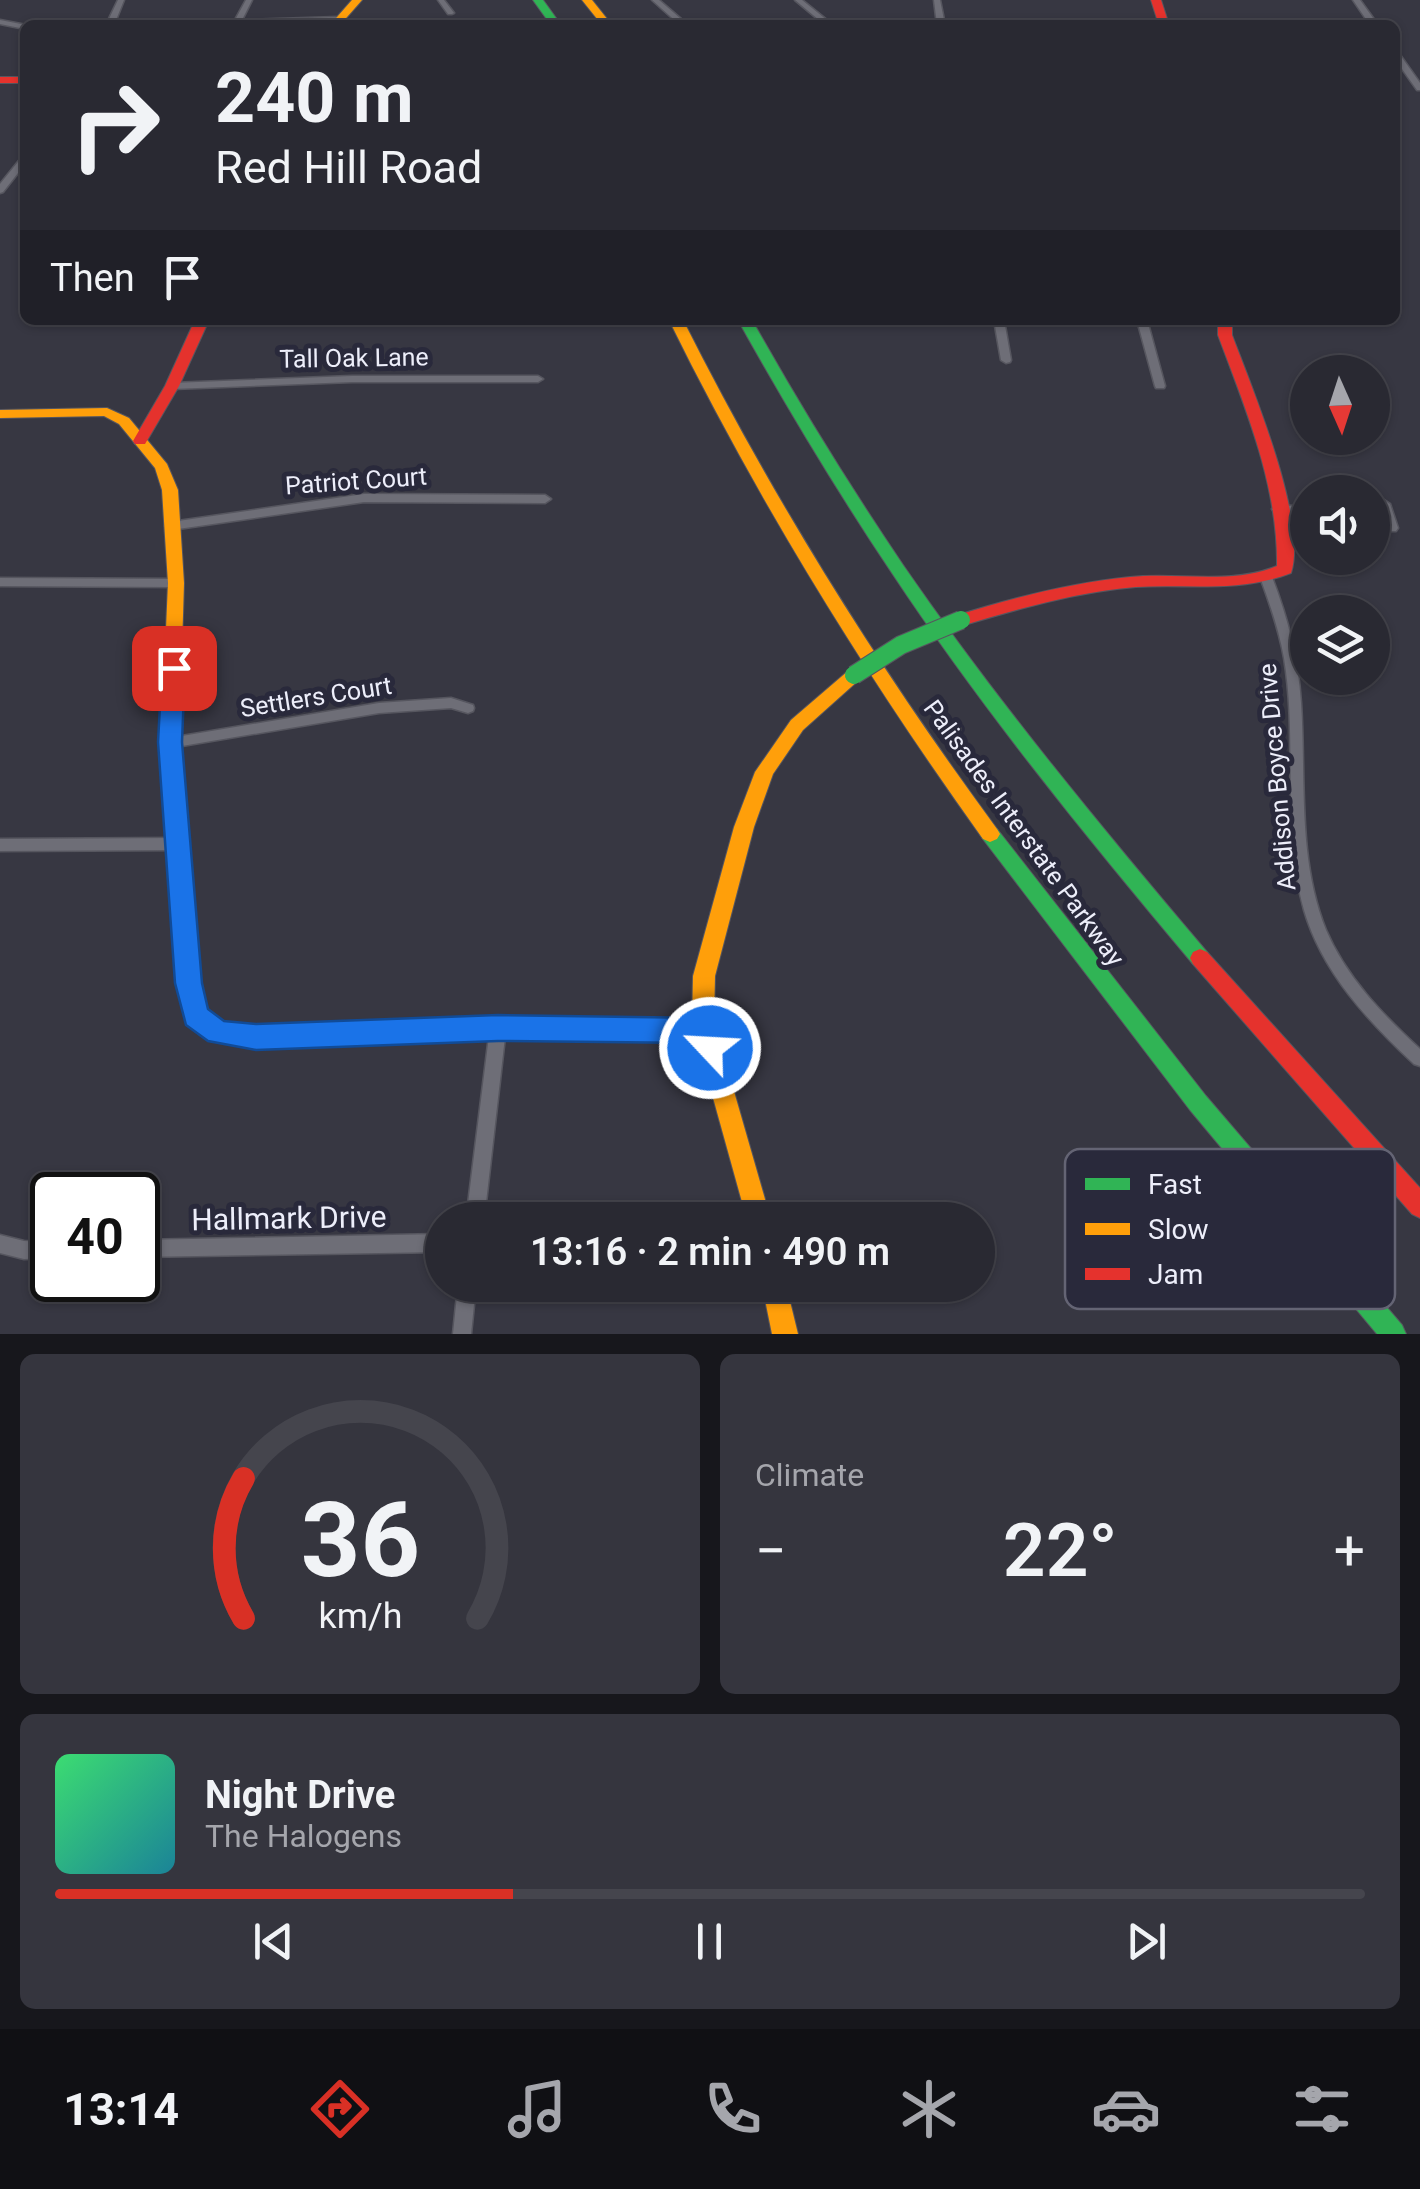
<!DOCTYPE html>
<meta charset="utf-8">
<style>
body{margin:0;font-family:Roboto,sans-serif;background:#35353e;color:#f1f3f6;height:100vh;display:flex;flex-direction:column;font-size:38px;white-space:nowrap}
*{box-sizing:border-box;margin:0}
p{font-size:32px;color:#a5a6ac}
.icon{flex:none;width:55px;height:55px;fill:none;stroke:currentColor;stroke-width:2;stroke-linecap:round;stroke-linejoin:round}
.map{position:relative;height:1334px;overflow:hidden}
.panel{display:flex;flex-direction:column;gap:20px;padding:20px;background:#17171c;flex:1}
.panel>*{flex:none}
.hud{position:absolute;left:20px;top:20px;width:1380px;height:305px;border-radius:15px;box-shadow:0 2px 8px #0004,0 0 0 2px #45454d;background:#292932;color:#f1f3f6;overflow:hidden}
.needle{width:65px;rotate:177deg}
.tools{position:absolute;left:1290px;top:355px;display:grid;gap:20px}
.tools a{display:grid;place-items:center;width:100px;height:100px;border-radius:50%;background:#292932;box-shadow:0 2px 8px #0004,0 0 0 2px #45454d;font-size:50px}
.speed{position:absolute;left:30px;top:1172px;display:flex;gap:20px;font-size:50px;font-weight:700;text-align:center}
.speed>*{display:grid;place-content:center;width:130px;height:130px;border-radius:50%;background:#292932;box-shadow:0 2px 8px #0004,0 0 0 2px #45454d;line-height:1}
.speed .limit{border:5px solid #111;border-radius:15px;background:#fff;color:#111}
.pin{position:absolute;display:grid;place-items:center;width:85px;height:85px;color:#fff;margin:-42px;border-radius:20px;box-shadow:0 5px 15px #0006}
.me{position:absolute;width:110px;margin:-55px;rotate:295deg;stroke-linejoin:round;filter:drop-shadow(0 0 8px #0008)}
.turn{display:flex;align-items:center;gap:35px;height:210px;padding:0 30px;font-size:45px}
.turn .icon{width:130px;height:130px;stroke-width:2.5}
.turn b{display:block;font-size:70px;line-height:85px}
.then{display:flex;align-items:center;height:95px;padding:0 30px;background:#0003;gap:20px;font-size:38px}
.big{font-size:75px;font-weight:600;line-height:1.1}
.panel .card{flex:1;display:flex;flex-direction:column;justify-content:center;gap:15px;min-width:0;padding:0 35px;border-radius:15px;background:#35353e}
.panel .dial{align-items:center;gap:0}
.dial svg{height:260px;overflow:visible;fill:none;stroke:#45454d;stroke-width:7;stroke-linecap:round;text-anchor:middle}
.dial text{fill:#f1f3f6;stroke:none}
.song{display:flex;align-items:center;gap:30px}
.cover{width:120px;height:120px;border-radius:15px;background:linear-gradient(135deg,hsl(140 70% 55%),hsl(190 70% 35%))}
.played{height:10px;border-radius:5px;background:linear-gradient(90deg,#d93025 35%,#45454d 35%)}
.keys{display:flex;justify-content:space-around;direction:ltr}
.heat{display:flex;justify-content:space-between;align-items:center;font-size:55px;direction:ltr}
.panel .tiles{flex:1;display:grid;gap:20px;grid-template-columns:1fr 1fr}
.card:last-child{grid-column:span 2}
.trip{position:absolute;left:425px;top:1202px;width:570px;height:100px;border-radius:50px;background:#292932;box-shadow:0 2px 8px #0004,0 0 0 2px #45454d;font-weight:600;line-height:100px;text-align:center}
.menu{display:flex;height:160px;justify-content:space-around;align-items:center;background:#101014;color:#a5a6ac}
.menu .icon{width:70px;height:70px}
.menu .selected{color:#d93025}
.menu b{font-size:45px;color:#f1f3f6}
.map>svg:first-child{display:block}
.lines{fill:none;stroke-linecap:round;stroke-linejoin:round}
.street-casing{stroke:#56565f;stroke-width:3}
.fast-casing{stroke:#56565f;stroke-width:2}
.slow-casing{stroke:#56565f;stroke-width:2}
.jam-casing{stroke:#56565f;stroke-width:2}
.street{fill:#6e6e77;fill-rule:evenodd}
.fast{fill:#30b455;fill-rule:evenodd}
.slow{fill:#ff9f0a;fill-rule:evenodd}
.jam{fill:#e5322d;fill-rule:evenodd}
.fast-bridge-casing{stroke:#56565f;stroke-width:20;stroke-linecap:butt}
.fast-bridge{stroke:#30b455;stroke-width:18}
.route{fill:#1a73e8;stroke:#114b97;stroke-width:2.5}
.labels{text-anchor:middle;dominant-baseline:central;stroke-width:10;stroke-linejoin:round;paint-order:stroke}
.street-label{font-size:25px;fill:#edeefa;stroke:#29293b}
.near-street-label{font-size:30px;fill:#edeefa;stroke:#29293b}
.key{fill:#29293b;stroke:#646474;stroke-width:2.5}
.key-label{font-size:28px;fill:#edeefa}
</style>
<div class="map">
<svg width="1420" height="1334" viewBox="0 0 1420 1334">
<rect width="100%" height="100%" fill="#373742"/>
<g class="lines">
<g class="street-casing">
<path id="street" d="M118,0h6l-10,25h-8z
M246,0h6l-10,20 97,-3 4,2 -4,2 -207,4 4,-2 99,-3z
M438,0h6l10,13 -2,1h-4z
M652,0h7l29,25h-8z
M795,0h7l31,25h-8z
M934,0h6l5,25h-8z
M1353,0h7l18,25h-8z
M0,20l26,5 -1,4 -25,-5z
M1395,52h3l22,31v7h-3l-22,-31z
M22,157h3v7l-22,28 -3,1v-9z
M994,320h10l7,40 -1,2 -4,1 -5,-3z
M1137,320h10l18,66 -1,2h-8l-1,-2z
M352,376h186l5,3 -5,3h-186l-180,7 -5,-3 5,-3z
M364,494l181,1 6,4 -6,4 -181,-1 -193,28 -6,-4 6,-4z
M1384,500l6,4 8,24 -2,3h-8l-2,-3 -8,-24z
M1278,505l30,2v8l-34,-3 -2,-3z
M1266,573l6,4c16,42 26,80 29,126 5,75 -4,155 25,227 20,47 57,85 94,119v17l-6,-2c-46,-43 -92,-92 -110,-154 -23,-83 -6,-169 -20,-252 -5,-28 -14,-54 -24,-81z
M0,578l176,1 6,4 -6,4 -176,-1z
M451,698l22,7 1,3 -1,3 -5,2 -17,-5 -72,5 -209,35 -5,-1 -2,-4 2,-4 5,-1 209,-35z
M180,838l5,2 2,4 -2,4 -5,2 -180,1v-12z
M498,1021l5,2 3,5 -22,192h-18l24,-192 3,-5z
M442,1234v18l-304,5v-17z
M0,1235l24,6 28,1v16l-28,1 -24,-6z
M458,1285h18l-5,49h-18z"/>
</g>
<g class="fast-casing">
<path id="fast" d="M533,0h10l18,25h-10z
M738,320h14c47,84 97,165 151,245 93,135 198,262 304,387l3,6 -3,6 -7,3 -7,-3c-106,-126 -210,-254 -301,-391 -55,-82 -106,-167 -154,-253z
M990,826l7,3 209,267 196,229 4,9h-29l-187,-224 -207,-271 -3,-5 3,-5z"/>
</g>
<g class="slow-casing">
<path id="slow" d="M352,0h10l-22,25h-10z
M582,0h10l20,25h-10z
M669,320h14c90,179 195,347 314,509l3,5 -3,5 -7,3 -7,-3c-118,-165 -224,-336 -314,-519z
M107,408l22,10 38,46 11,26 6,93 -5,160 20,240 10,29 17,12 3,7 -3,7 -8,3 -26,-16 -15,-42 -16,-240 7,-160 -6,-93 -7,-22 -36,-44 -15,-8 -104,2v-8z
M854,669l9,6 -3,4 -57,51 -30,44 -19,53 -39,149 -1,46 57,198h-24l-55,-198 1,-46 41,-149 21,-55 36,-52 57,-49z
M762,1285h24l12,49h-26z"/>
</g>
<g class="jam-casing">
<path id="jam" d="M1151,0h10l8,25h-10z
M0,77h25v6h-25z
M195,320h14l-30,66 -34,58h-10l-2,-3 32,-55z
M1218,320h14v15c20,53 76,186 59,238 -50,20 -103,11 -155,14 -60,5 -118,22 -175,39l-6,-2 -2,-4 2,-4c57,-18 115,-33 175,-39 48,-5 101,8 147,-11 1,-81 -31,-156 -59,-231z
M1200,949l7,3 213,236v30l-8,-4 -219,-250 -3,-6 3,-6z
M498,1018l208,3 8,3 3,7 -3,7 -8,3 -208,-3 -249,9 -39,-9 -3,-7 3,-7 8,-3 31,6z"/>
</g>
<use href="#street" class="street"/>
<use href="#fast" class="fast"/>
<use href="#slow" class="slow"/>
<use href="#jam" class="jam"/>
<g class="fast-bridge-casing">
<path id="fast-bridge" d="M854,675l47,-30 60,-25"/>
</g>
<use href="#fast-bridge" class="fast-bridge"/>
</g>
<path class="route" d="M174,660l11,8 -3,74 20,241 6,26 16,12 32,3 242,-9 208,3 9,4 10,26 -4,9 -11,3 -10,-3 -5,-14 -197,-2 -242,9 -48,-9 -22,-16 -11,-42 -17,-241 4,-74z"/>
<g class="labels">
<g class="street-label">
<text transform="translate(354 358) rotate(-1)">Tall Oak Lane</text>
<text transform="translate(356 481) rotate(-4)">Patriot Court</text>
<text transform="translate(316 697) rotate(-9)">Settlers Court</text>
<text transform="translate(1277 777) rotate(-95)">Addison Boyce Drive</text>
<text transform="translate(1024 833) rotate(54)">Palisades Interstate Parkway</text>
</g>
<g class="near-street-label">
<text transform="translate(289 1218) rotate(-1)">Hallmark Drive</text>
</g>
</g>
<rect x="1065" y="1149" width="330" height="160" rx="15" class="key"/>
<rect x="1085" y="1178" width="45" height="12" fill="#30b455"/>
<rect x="1085" y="1223" width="45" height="12" fill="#ff9f0a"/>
<rect x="1085" y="1268" width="45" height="12" fill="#e5322d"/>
<g class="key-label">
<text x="1148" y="1194">Fast</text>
<text x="1148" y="1239">Slow</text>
<text x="1148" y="1284">Jam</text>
</g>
</svg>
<div class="tools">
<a><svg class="needle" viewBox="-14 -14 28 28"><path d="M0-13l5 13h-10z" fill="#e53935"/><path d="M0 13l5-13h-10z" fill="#a5a6ac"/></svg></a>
<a><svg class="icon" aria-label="sound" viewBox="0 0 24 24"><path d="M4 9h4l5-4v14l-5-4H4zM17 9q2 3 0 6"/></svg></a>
<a><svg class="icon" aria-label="layers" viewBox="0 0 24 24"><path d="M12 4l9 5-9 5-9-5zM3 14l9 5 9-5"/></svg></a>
</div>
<div class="speed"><div class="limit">40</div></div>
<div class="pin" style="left:174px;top:668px;background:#d93025"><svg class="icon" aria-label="arrive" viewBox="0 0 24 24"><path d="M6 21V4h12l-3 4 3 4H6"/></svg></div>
<svg class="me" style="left:710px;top:1048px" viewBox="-20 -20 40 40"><circle r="17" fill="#1a73e8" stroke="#fff" stroke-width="3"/><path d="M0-11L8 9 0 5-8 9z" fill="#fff"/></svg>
<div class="trip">13:16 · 2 min · 490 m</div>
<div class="hud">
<div class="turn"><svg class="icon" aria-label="right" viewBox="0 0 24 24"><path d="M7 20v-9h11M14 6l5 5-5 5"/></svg><div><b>240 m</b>Red Hill Road</div></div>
<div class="then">Then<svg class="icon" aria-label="arrive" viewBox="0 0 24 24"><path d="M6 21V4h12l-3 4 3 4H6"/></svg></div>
</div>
</div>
<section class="panel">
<div class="tiles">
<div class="card dial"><svg viewBox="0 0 100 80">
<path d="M14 69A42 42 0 1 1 86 69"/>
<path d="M14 69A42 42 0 0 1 14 26" stroke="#d93025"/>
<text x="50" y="56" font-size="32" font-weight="700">36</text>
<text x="50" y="72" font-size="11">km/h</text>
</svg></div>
<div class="card"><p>Climate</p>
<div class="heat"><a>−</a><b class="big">22°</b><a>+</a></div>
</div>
<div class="card">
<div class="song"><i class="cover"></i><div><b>Night Drive</b><p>The Halogens</p></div></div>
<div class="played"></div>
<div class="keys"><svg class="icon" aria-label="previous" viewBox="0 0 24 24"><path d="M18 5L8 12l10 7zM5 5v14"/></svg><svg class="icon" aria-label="pause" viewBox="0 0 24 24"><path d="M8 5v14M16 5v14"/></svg><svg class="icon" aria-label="next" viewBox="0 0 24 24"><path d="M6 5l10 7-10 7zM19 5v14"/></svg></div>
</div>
</div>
</section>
<nav class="menu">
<b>13:14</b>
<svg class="icon selected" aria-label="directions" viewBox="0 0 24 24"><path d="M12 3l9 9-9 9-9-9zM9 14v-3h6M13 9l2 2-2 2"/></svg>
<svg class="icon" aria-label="music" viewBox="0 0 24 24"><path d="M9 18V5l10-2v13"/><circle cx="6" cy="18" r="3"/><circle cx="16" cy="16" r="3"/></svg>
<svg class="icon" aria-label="phone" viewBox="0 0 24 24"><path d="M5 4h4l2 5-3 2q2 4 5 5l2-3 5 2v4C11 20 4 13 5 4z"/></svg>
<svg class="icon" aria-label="climate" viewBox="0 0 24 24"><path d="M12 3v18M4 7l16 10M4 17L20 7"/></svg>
<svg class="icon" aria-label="car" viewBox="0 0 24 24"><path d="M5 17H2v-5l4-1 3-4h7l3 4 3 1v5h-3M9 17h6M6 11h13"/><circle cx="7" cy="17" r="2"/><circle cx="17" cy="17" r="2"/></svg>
<svg class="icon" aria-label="filters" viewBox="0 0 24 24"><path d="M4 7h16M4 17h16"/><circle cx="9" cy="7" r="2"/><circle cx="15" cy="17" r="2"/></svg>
</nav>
